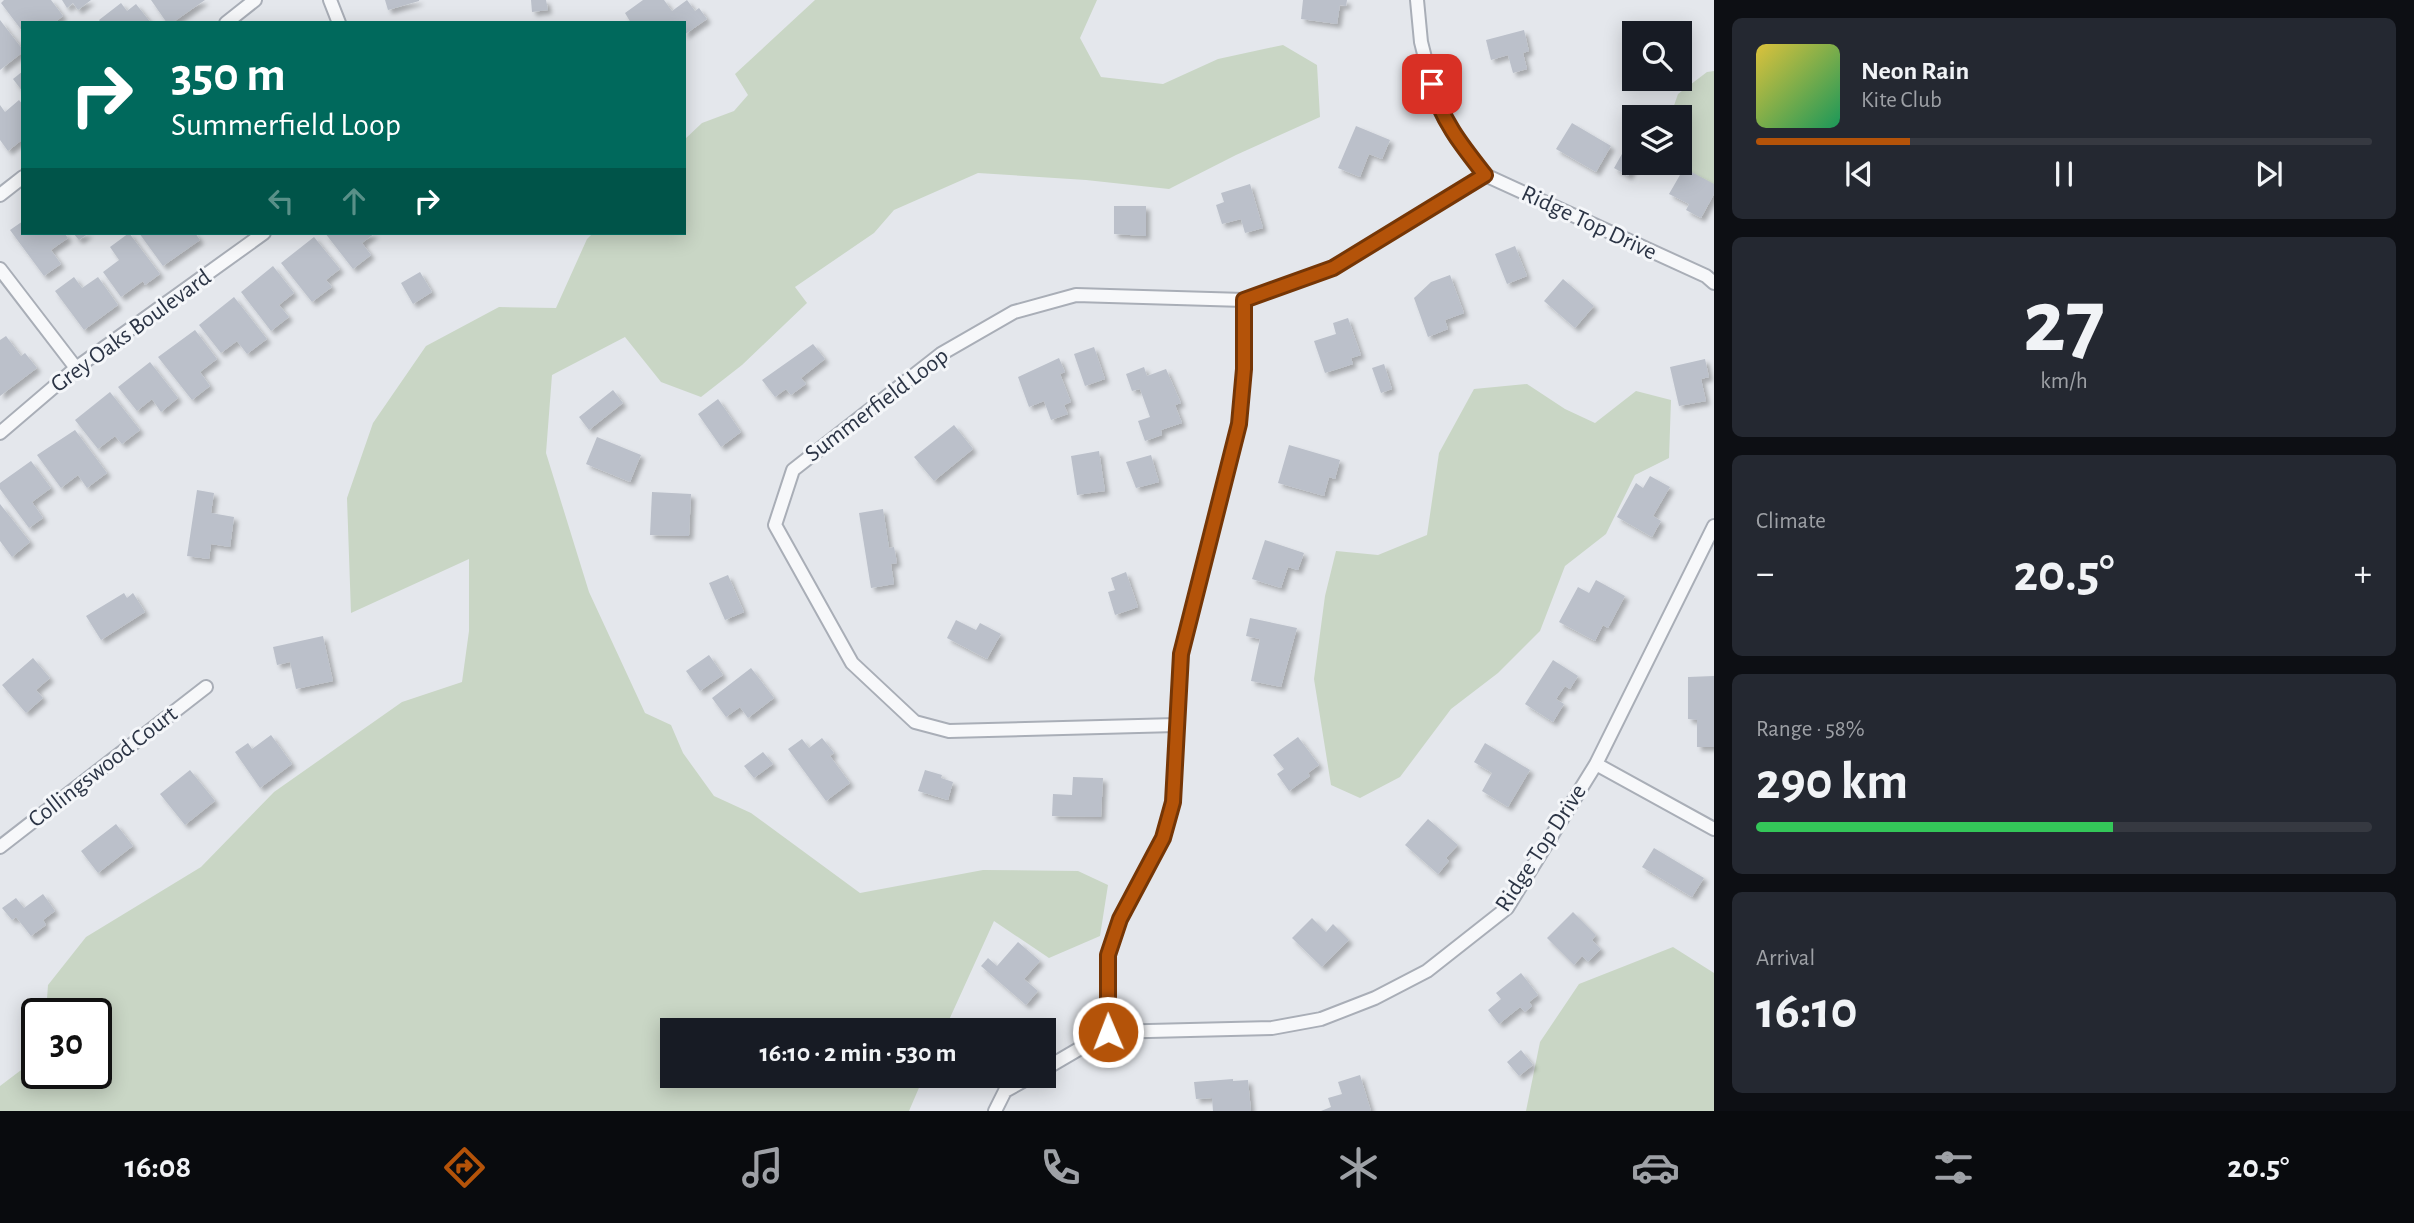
<!DOCTYPE html>
<meta charset="utf-8">
<style>
body{margin:0;font-family:"Alegreya Sans",sans-serif;background:#242831;color:#f1f3f6;height:100vh;display:flex;flex-direction:column;font-size:26px;white-space:nowrap}
*{box-sizing:border-box;margin:0}
p{font-size:23px;color:#9ea1a6}
.icon{flex:none;width:38px;height:38px;fill:none;stroke:currentColor;stroke-width:2;stroke-linecap:round;stroke-linejoin:round}
.map{position:relative;flex:1;overflow:hidden}
.sheet{display:flex;flex-direction:column;gap:18px;padding:18px;background:#0d0f14;width:700px}
.sheet>*{flex:none}
.hud{position:absolute;left:21px;top:21px;width:665px;height:214px;border-radius:0px;box-shadow:0 4px 18px #0003;background:#00695c;color:#fff;overflow:hidden}
.tools{position:absolute;left:1622px;top:21px;display:grid;gap:14px}
.tools a{display:grid;place-items:center;width:70px;height:70px;border-radius:0px;background:#171b24;box-shadow:0 4px 18px #0003;font-size:35px}
.speed{position:absolute;left:21px;top:998px;display:flex;gap:14px;font-size:35px;font-weight:700;text-align:center}
.speed>*{display:grid;place-content:center;width:91px;height:91px;border-radius:50%;background:#171b24;box-shadow:0 4px 18px #0003;line-height:1}
.speed .limit{border:4px solid #111;border-radius:10px;background:#fff;color:#111}
.pin{position:absolute;display:grid;place-items:center;width:60px;height:60px;color:#fff;margin:-30px;border-radius:14px;box-shadow:0 4px 10px #0006}
.me{position:absolute;width:77px;margin:-38px;rotate:359deg;stroke-linejoin:round;filter:drop-shadow(0 0 5px #0008)}
.turn{display:flex;align-items:center;gap:24px;height:147px;padding:0 35px;font-size:32px}
.turn .icon{width:91px;height:91px;stroke-width:2.5}
.turn b{display:block;font-size:49px;line-height:60px}
.lanes{display:flex;align-items:center;height:66px;padding:0 35px;background:#0003;justify-content:center;gap:35px;direction:ltr}
.lanes .off{opacity:.35}
.big{font-size:52px;font-weight:600;line-height:1.1}
.sheet .tile{flex:1;display:flex;flex-direction:column;justify-content:center;gap:10px;min-width:0;padding:0 24px;border-radius:10px;background:#242831}
.sheet .dial{align-items:center;gap:0}
.dial b{font-size:91px;line-height:1}
.song{display:flex;align-items:center;gap:21px}
.cover{width:84px;height:84px;border-radius:10px;background:linear-gradient(135deg,hsl(50 70% 55%),hsl(150 70% 35%))}
.played{height:7px;border-radius:4px;background:linear-gradient(90deg,#b45309 25%,#363941 25%)}
.keys{display:flex;justify-content:space-around;direction:ltr}
.heat{display:flex;justify-content:space-between;align-items:center;font-size:38px;direction:ltr}
.charge{height:10px;border-radius:5px;background:linear-gradient(90deg,#34c759 58%,#363941 0)}
.trip{position:absolute;left:660px;top:1018px;width:396px;height:70px;border-radius:0px;background:#171b24;box-shadow:0 4px 18px #0003;font-weight:600;line-height:70px;text-align:center}
.tabs{display:flex;height:112px;justify-content:space-around;align-items:center;background:#090b0e;color:#9ea1a6}
.tabs .icon{width:49px;height:49px}
.tabs .on{color:#b45309}
.tabs b{font-size:32px;color:#f1f3f6}
main{display:flex;flex:1;min-height:0}
.map>svg:first-child{display:block}
.green{fill:#c9d6c5}
.building{fill:#bbc0ca;filter:url(#shadow)}
.lines{fill:none;stroke-linecap:round;stroke-linejoin:round}
.street-casing{stroke:#a9aeb7;stroke-width:16}
.street{stroke:#f7f8fa;stroke-width:12}
.route-casing{stroke:#753606;stroke-width:18}
.route{stroke:#b45309;stroke-width:12}
.labels{text-anchor:middle;dominant-baseline:central;stroke-width:6;stroke-linejoin:round;paint-order:stroke}
.street-label{font-size:24px;fill:#2b3445;stroke:#f4f6f9}
</style>
<main>
<div class="map">
<svg width="1714" height="1111" viewBox="0 0 1714 1111">
<defs>
<filter id="shadow"><feDropShadow dx="4" dy="4" stdDeviation="2" flood-color="#0004"/></filter>
</defs>
<rect width="100%" height="100%" fill="#e4e7ec"/>
<path class="green" d="M815,0h282l-17,38 21,39 62,7 55,-25 65,-14 34,20 3,52 -84,38 -67,34 -83,-9 -108,-7 -84,37 -20,23 -79,54 12,16 -65,62 -41,32 -40,-15 -36,-45 -73,38 -6,78 43,139 56,121 26,12 12,28 31,43 37,17 109,80 123,-23 95,1 30,14 -8,51 -51,22 -55,-37 -50,110h-272v45h252l-15,35h-909v-25l37,-28v15h59v-60h-50l2,-28 38,-48 115,-70 73,-75 128,-90 60,-20 7,-51v-72l-118,54 -4,-115 26,-75 53,-77 73,-39 57,1 31,-69 6,-6h91v-93l18,-17 32,-12 14,-16 -13,-21z
M1714,71v116l-23,-3 -16,-21h5v-46h-10l8,-23 29,-22z
M1527,384l38,25 30,14 41,-32 35,9 -2,58 -34,17 -29,59 -41,32 -25,65 -42,42 -47,36 -51,68 -40,21 -29,-13 -17,-106 11,-83 11,-45 42,4 49,-20 12,-82 35,-64z
M1673,947l41,26v138h-188l14,-69 39,-58z"/>
<path class="building" d="M4,0h47l12,16 -9,7h-31v9l-22,-29z
M62,0h29l-13,10 -5,-7 -6,5z
M151,0h54l-33,23h-5z
M385,0h34v1l-31,9z
M531,0h15l2,10 -16,2z
M643,0h21l8,11 15,-11 8,11 4,-3 8,11 -23,16v-12h-53l-6,-10z
M1303,0h44l-1,6 -6,-1 -3,19 -36,-5z
M121,3l6,8 9,-7 15,19h-50l-2,-3z
M0,20l23,30v2l-23,18z
M1524,30l5,21 -6,2 4,16 -14,4 -5,-18 -17,5 -5,-20z
M23,71v21l-10,-13z
M19,100l4,5v34l-15,12 -8,-11v-35l5,7z
M1572,123l39,23 -15,26 -40,-23z
M1356,126l34,14 -8,19 -13,-5 -9,23 -22,-9z
M1627,145l7,5 2,13 -8,13 -14,-8z
M1684,168l30,16v10l-13,24 -15,-8 3,-6 -20,-10z
M1250,184l13,44 -18,5 -4,-14 -19,5 -6,-19 8,-3 -3,-9z
M1114,206h32v30l-32,-2z
M23,221v12h41l4,5 -17,12 10,14 -17,12 -34,-46z
M73,233h16l-10,7z
M129,233l31,41 -15,11 -2,-4 -22,16 -18,-25 16,-12 -9,-13z
M139,233h56l5,7 -37,26z
M325,233h50l-13,10 9,12 -18,14z
M314,237l26,32 -14,11 6,7 -20,15 -31,-39z
M1515,246l12,30 -20,8 -12,-30z
M273,266l21,27 -15,12 10,12 -18,14 -30,-39z
M420,272l12,20 -19,12 -12,-21z
M1450,275l14,38 -19,7 3,9 -20,8 -14,-39 17,-16z
M74,277l8,11 16,-11 20,28 -34,25 -29,-39z
M1563,279l31,27 -19,22 -31,-27z
M234,297l33,42 -20,15 -10,-13 -16,12 -22,-28z
M1348,318l13,37 -10,3 2,6 -28,9 -11,-32 22,-7 -3,-11z
M195,330l22,29 -17,13 10,14 -18,14 -34,-43z
M6,336l15,20 4,-3 12,15 -37,28v-56z
M813,344l12,15 -24,19 5,6 -15,11 -5,-6 -11,8 -13,-17z
M1094,347l11,32 -20,7 -11,-32z
M1059,358l6,14 -5,2 11,28 -7,3 4,9 -17,6 -7,-19 -15,6 -11,-30z
M1705,359l4,18 -8,2 5,22 -27,5 -9,-39z
M150,362l28,36 -17,14 -9,-13 -15,12 -19,-24z
M1384,364l8,25 -11,4 -9,-25z
M1144,367l3,9 19,-7 15,34 -6,2 7,18 -21,7 1,5 -17,6 -7,-20 12,-4 -10,-28 -8,2 -6,-17z
M613,390l10,13 -34,27 -10,-13z
M110,392l30,38 -18,14 -7,-8 -17,13 -23,-29z
M718,399l23,33 -20,15 -23,-33z
M954,425l19,24 -39,32 -20,-24z
M75,430l32,43 -20,15 -9,-13 -17,13 -24,-33z
M597,437l44,18 -11,27 -44,-18z
M1289,445l51,15 -5,19 -6,-2 -5,19 -46,-13z
M1099,451l6,40 -28,4 -6,-39z
M1151,455l8,27 -23,6 -10,-26z
M31,461l20,27 -19,14 11,16 -14,10 -29,-39v-6z
M1650,476l20,11 -17,29 8,5 -9,16 -35,-20 19,-34 7,5z
M197,490l17,3 -3,20 23,4 -4,30 -19,-3 -2,15 -22,-3z
M652,492l39,2 -2,42 -39,-1z
M0,504l30,38 -18,15 -12,-16z
M883,509l6,39 5,-1 3,16 -6,1 3,20 -23,4 -12,-75z
M1265,540l39,13 -6,17 -10,-3 -7,21 -29,-9z
M1126,572l12,35 -23,8 -7,-23 7,-2 -4,-12z
M728,575l16,37 -19,8 -16,-37z
M1596,580l29,16 -17,32 -5,-3 -8,16 -36,-19 19,-35 11,6z
M124,593l3,5 6,-5 12,19 -44,28 -15,-24z
M1250,618l47,10 -16,59 -30,-6 9,-42 -14,-3z
M956,620l20,10 4,-7 21,11 -14,25 -40,-21z
M323,636l10,45 -37,8 -6,-27 -13,3 -4,-18z
M709,655l14,20 -23,16 -14,-20z
M33,658l17,20 -14,12 7,8 -17,15 -24,-28z
M1553,660l25,16 -8,13 -5,-3 -9,13 8,5 -11,18 -28,-18z
M751,668l23,30 -26,20 -8,-11 -14,10 -14,-19z
M1714,676v71h-17v-27l-9,-1v-42z
M271,735l21,29 -32,24 -25,-36 13,-9 4,6z
M1298,737l21,28 -11,8 2,3 -21,15 -12,-17 7,-5 -11,-14z
M822,738l12,15 -4,3 20,27 -24,18 -38,-52 14,-10 7,9z
M1485,743l45,27 -22,37 -26,-16 10,-18 -18,-11z
M763,752l10,12 -19,14 -10,-12z
M190,770l25,31 -30,24 -25,-31z
M925,770l17,5 -1,3 12,4 -5,18 -30,-9z
M1073,777l30,1 -2,39 -49,-1 1,-22 19,1z
M1428,819l30,26 -12,13 3,3 -11,13 -33,-29z
M116,824l17,22 -35,27 -17,-22z
M1654,848l50,30 -12,19 -50,-30z
M43,894l12,17 -12,9 3,5 -15,11 -15,-19 -4,3 -10,-12 14,-10 8,10z
M1573,912l23,23 -4,5 9,9 -13,13 -6,-6 -8,9 -27,-27z
M1312,918l14,14 7,-8 16,16 -27,27 -30,-29z
M1018,942l22,19 -16,18 14,12 -12,14 -45,-39 7,-8 9,8z
M1521,973l17,22 -9,7 3,4 -7,6 -5,-5 -21,17 -11,-14 13,-11 -5,-6z
M1521,1050l12,15 -14,11 -12,-14z
M1360,1075l11,36h-50l10,-4 -3,-9 14,-4 -4,-12z
M1233,1079v2l15,-1 3,31h-38l-1,-13 -16,1 -2,-17z"/>
<g class="lines">
<g class="street-casing">
<path id="street" d="M330,0l9,23
M1417,0l4,42 16,63 19,33 29,37 221,101 8,7
M226,23l29,-23
M0,195l23,-18
M0,269l76,99
M0,433l76,-65 188,-135
M1176,725l-227,6 -34,-9 -63,-59 -77,-138 18,-55 148,-116 73,-42 62,-17 168,5 89,-32 152,-93
M1596,764l118,65
M0,847l206,-160
M1108,1032v-77l12,-36 43,-81 10,-36 8,-148 58,-230 5,-55v-69
M1043,1070l65,-38 164,-4 49,-9 54,-21 52,-27 80,-63 89,-144 118,-238
M995,1111l10,-20 27,-15"/>
</g>
<use href="#street" class="street"/>
</g>
<g class="lines">
<g class="route-casing">
<path id="route" d="M1108,1032v-77l12,-36 43,-81 10,-36 8,-148 58,-230 5,-55v-69l89,-32 152,-93c-22,-28 -44,-55 -53,-91"/>
</g>
<use href="#route" class="route"/>
</g>
<g class="labels">
<g class="street-label">
<text transform="translate(1589 223) rotate(25)">Ridge Top Drive</text>
<text transform="translate(131 331) rotate(-36)">Grey Oaks Boulevard</text>
<text transform="translate(877 405) rotate(-37)">Summerfield Loop</text>
<text transform="translate(103 767) rotate(-38)">Collingswood Court</text>
<text transform="translate(1541 848) rotate(-57)">Ridge Top Drive</text>
</g>
</g>
</svg>
<div class="tools">
<a><svg class="icon" aria-label="search" viewBox="0 0 24 24"><circle cx="10" cy="10" r="6"/><path d="M15 15l6 6"/></svg></a>
<a><svg class="icon" aria-label="layers" viewBox="0 0 24 24"><path d="M12 4l9 5-9 5-9-5zM3 14l9 5 9-5"/></svg></a>
</div>
<div class="speed"><div class="limit">30</div></div>
<div class="pin" style="left:1432px;top:84px;background:#d93025"><svg class="icon" aria-label="arrive" viewBox="0 0 24 24"><path d="M6 21V4h12l-3 4 3 4H6"/></svg></div>
<svg class="me" style="left:1108px;top:1032px" viewBox="-20 -20 40 40"><circle r="17" fill="#b45309" stroke="#fff" stroke-width="3"/><path d="M0-11L8 9 0 5-8 9z" fill="#fff"/></svg>
<div class="trip">16:10 · 2 min · 530 m</div>
<div class="hud">
<div class="turn"><svg class="icon" aria-label="right" viewBox="0 0 24 24"><path d="M7 20v-9h11M14 6l5 5-5 5"/></svg><div><b>350 m</b>Summerfield Loop</div></div>
<div class="lanes"><svg class="icon off" aria-label="left" viewBox="0 0 24 24"><path d="M17 20v-9H6M10 6l-5 5 5 5"/></svg><svg class="icon off" aria-label="ahead" viewBox="0 0 24 24"><path d="M12 20V5M6 11l6-6 6 6"/></svg><svg class="icon" aria-label="right" viewBox="0 0 24 24"><path d="M7 20v-9h11M14 6l5 5-5 5"/></svg></div>
</div>
</div>
<section class="sheet">
<div class="tile">
<div class="song"><i class="cover"></i><div><b>Neon Rain</b><p>Kite Club</p></div></div>
<div class="played"></div>
<div class="keys"><svg class="icon" aria-label="previous" viewBox="0 0 24 24"><path d="M18 5L8 12l10 7zM5 5v14"/></svg><svg class="icon" aria-label="pause" viewBox="0 0 24 24"><path d="M8 5v14M16 5v14"/></svg><svg class="icon" aria-label="next" viewBox="0 0 24 24"><path d="M6 5l10 7-10 7zM19 5v14"/></svg></div>
</div>
<div class="tile dial"><b>27</b><p>km/h</p></div>
<div class="tile"><p>Climate</p>
<div class="heat"><a>−</a><b class="big">20.5°</b><a>+</a></div>
</div>
<div class="tile"><p>Range · 58%</p><b class="big">290 km</b><div class="charge"></div></div>
<div class="tile"><p>Arrival</p><b class="big">16:10</b></div>
</section>
</main>
<nav class="tabs">
<b>16:08</b>
<svg class="icon on" aria-label="directions" viewBox="0 0 24 24"><path d="M12 3l9 9-9 9-9-9zM9 14v-3h6M13 9l2 2-2 2"/></svg>
<svg class="icon" aria-label="music" viewBox="0 0 24 24"><path d="M9 18V5l10-2v13"/><circle cx="6" cy="18" r="3"/><circle cx="16" cy="16" r="3"/></svg>
<svg class="icon" aria-label="phone" viewBox="0 0 24 24"><path d="M5 4h4l2 5-3 2q2 4 5 5l2-3 5 2v4C11 20 4 13 5 4z"/></svg>
<svg class="icon" aria-label="climate" viewBox="0 0 24 24"><path d="M12 3v18M4 7l16 10M4 17L20 7"/></svg>
<svg class="icon" aria-label="car" viewBox="0 0 24 24"><path d="M5 17H2v-5l4-1 3-4h7l3 4 3 1v5h-3M9 17h6M6 11h13"/><circle cx="7" cy="17" r="2"/><circle cx="17" cy="17" r="2"/></svg>
<svg class="icon" aria-label="filters" viewBox="0 0 24 24"><path d="M4 7h16M4 17h16"/><circle cx="9" cy="7" r="2"/><circle cx="15" cy="17" r="2"/></svg>
<b>20.5°</b>
</nav>
